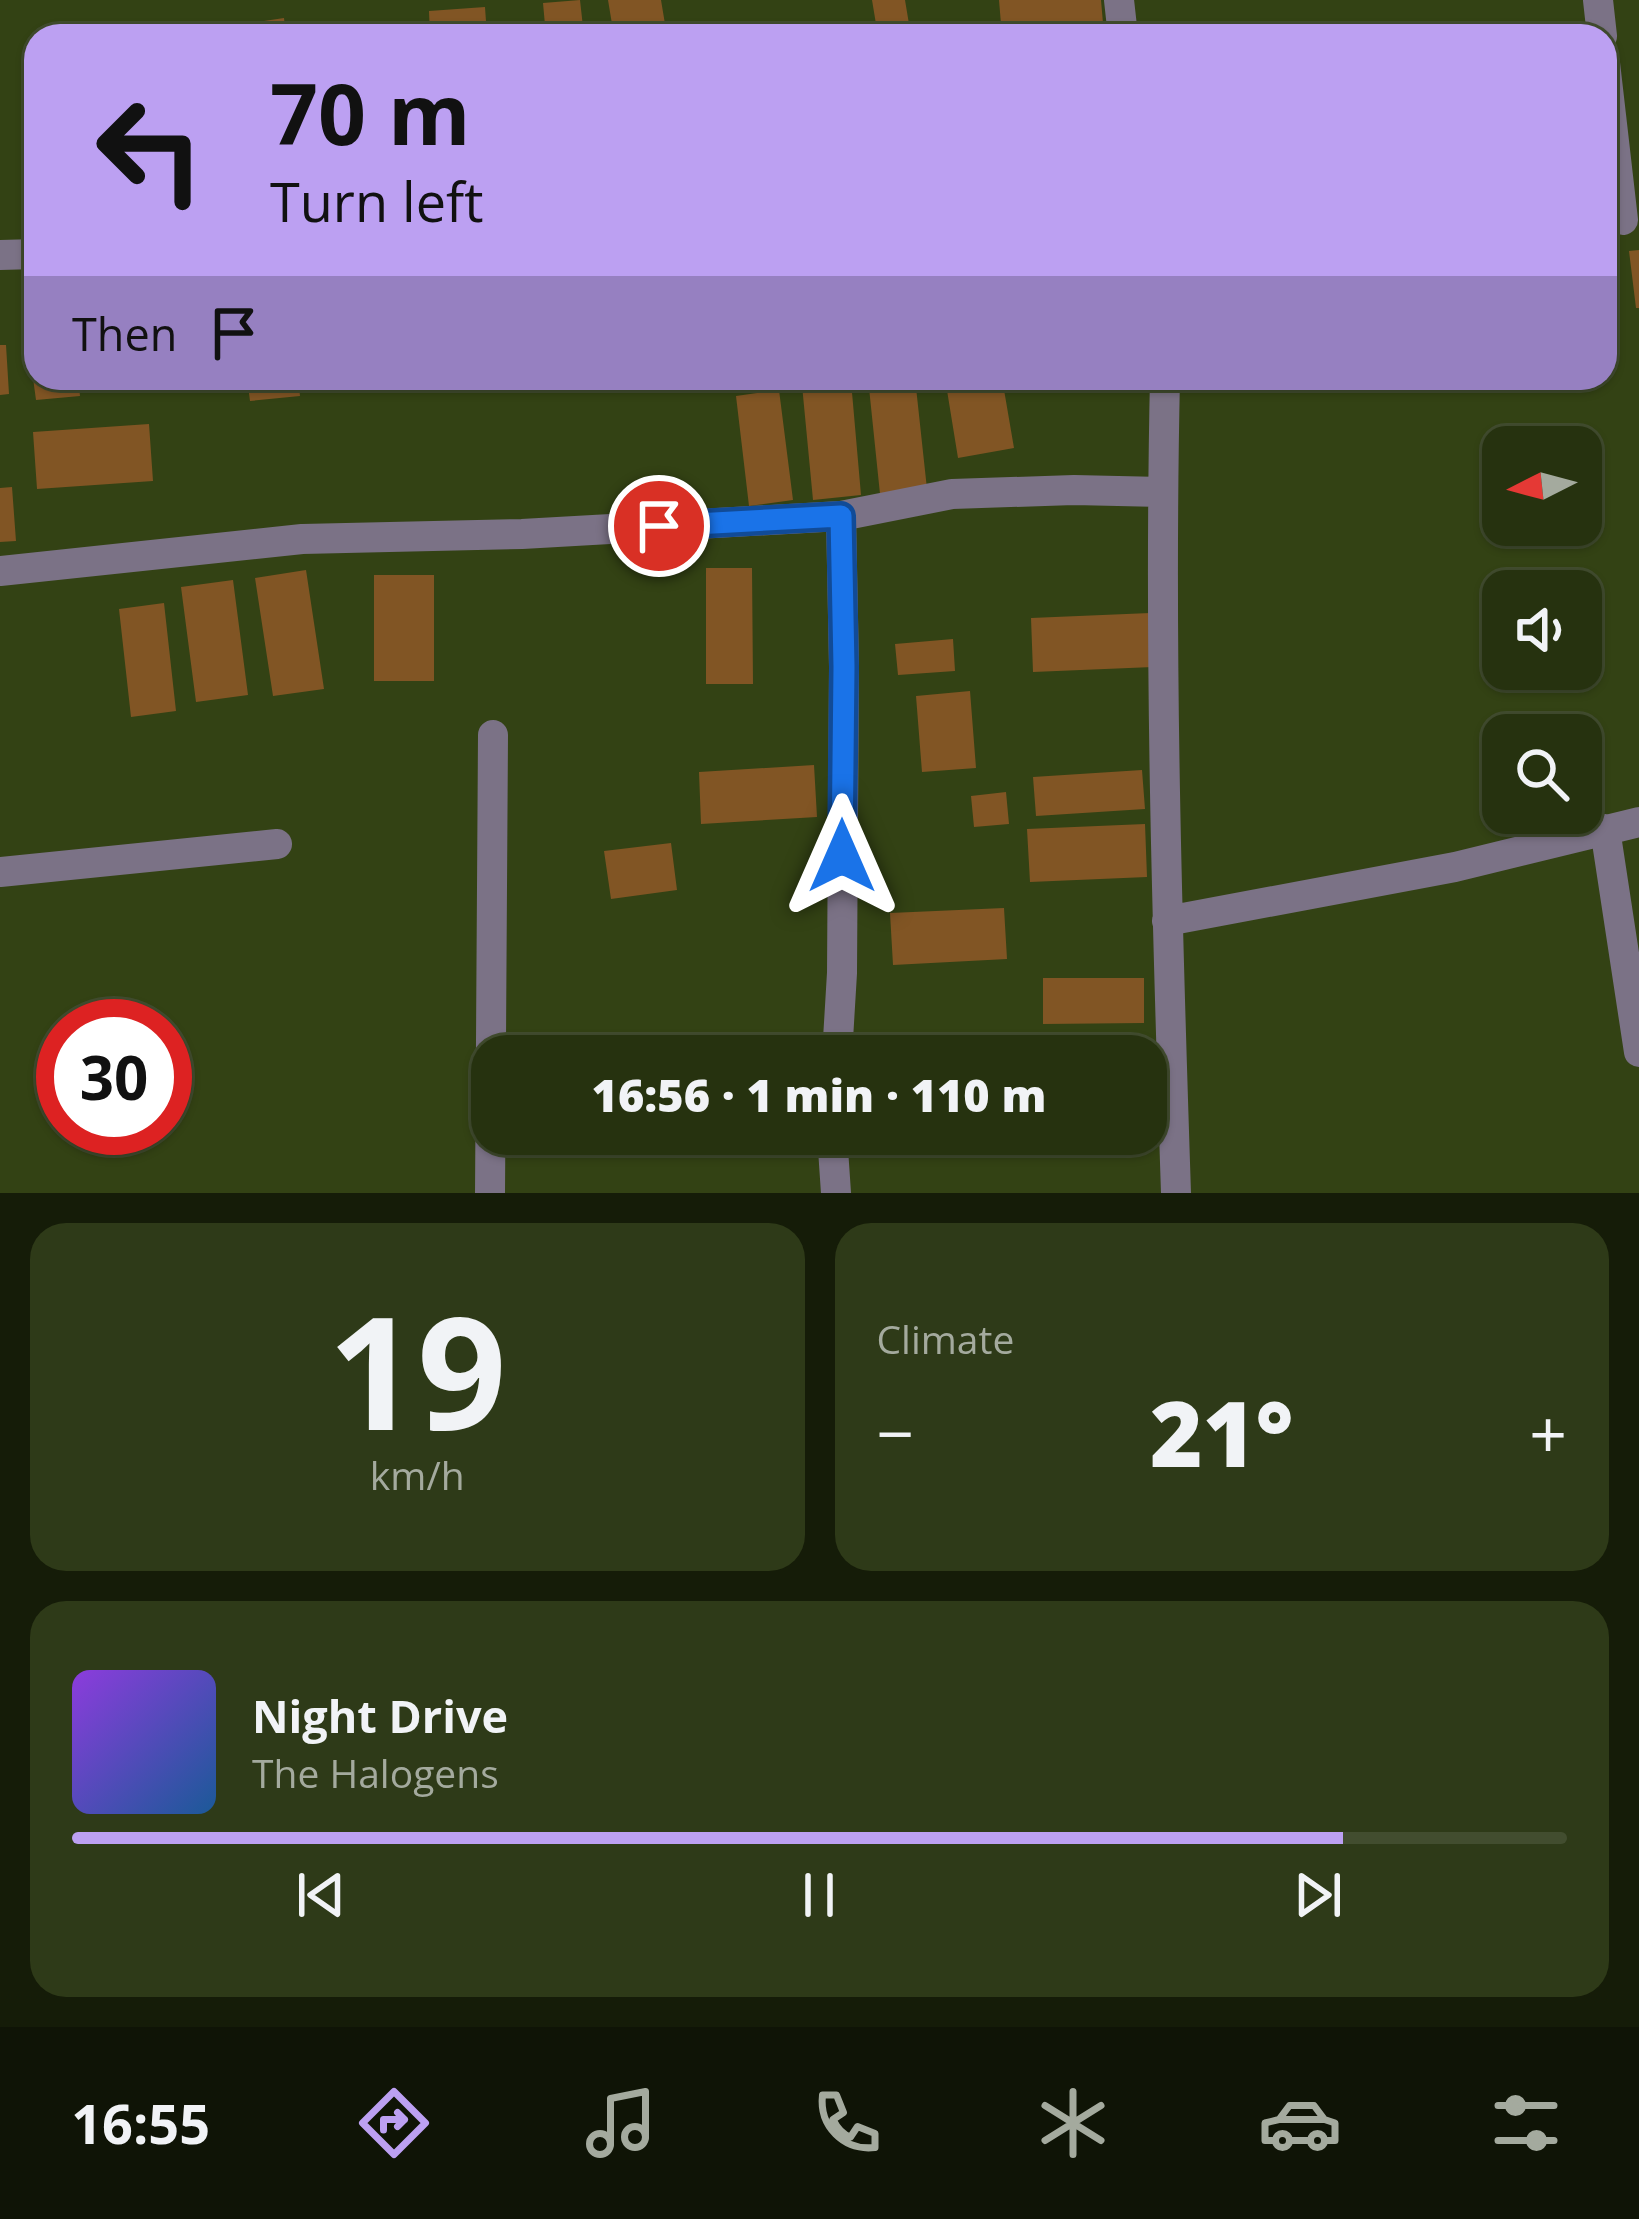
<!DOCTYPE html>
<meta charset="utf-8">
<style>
body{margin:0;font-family:"Open Sans",sans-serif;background:#2e3a18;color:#f1f3f6;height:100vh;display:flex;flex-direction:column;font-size:45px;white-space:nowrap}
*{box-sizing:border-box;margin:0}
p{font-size:39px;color:#a4aa9e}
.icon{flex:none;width:66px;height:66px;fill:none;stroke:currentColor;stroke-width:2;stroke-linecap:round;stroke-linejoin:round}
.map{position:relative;height:1193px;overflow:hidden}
.details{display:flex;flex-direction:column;gap:30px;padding:30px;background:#151c08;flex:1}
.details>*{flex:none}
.top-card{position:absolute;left:24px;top:24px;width:1593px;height:366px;border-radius:36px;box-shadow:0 3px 9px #0004,0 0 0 3px #424d2f;background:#bca0f2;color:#111;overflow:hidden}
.needle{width:78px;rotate:264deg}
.tools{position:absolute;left:1482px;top:426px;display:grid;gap:24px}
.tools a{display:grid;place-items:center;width:120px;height:120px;border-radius:24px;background:#26320f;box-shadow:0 3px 9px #0004,0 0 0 3px #424d2f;font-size:60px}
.speed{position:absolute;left:36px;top:999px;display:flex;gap:24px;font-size:60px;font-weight:700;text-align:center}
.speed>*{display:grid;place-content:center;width:156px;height:156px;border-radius:50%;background:#26320f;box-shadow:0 3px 9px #0004,0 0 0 3px #424d2f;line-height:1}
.speed .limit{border:18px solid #d22;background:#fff;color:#111}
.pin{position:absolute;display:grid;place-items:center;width:102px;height:102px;color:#fff;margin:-51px;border:6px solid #fff;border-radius:50%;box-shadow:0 3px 12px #0007}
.me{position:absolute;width:132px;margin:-66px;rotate:0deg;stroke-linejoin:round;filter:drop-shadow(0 0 9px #0008)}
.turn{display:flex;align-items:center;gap:42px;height:252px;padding:0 48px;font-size:54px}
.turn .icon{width:156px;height:156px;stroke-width:2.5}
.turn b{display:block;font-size:84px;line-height:102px}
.then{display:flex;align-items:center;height:114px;padding:0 48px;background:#0003;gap:24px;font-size:45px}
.big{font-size:90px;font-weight:800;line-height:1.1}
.details .card{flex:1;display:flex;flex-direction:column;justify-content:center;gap:18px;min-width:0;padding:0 42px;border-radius:36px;background:#2e3a18}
.details .dial{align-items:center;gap:0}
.dial b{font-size:156px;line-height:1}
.song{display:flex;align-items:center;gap:36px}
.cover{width:144px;height:144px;border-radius:18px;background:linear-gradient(135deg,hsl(270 70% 55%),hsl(210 70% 35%))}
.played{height:12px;border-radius:6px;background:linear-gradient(90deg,#bca0f2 85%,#424d2f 85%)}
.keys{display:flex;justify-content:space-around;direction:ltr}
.heat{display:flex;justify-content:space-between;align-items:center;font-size:66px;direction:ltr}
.details .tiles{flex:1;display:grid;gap:30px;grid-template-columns:1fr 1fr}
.card:last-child{grid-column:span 2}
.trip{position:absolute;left:471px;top:1035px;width:696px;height:120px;border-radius:36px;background:#26320f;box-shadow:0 3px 9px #0004,0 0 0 3px #424d2f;font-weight:800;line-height:120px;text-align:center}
.dock{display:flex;height:192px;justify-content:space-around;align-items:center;background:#0f1406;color:#a4aa9e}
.dock .icon{width:84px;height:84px}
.dock .selected{color:#bca0f2}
.dock b{font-size:54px;color:#f1f3f6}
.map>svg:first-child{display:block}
.building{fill:#815524}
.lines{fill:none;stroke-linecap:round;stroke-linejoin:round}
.street{stroke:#7b7286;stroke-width:30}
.route-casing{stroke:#114b97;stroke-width:30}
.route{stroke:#1a73e8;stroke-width:21}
</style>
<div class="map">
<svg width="1639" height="1193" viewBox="0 0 1639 1193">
<rect width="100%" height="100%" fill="#334214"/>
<path class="building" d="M580,0l4,36h-38l-3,-33z
M608,0h53l6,36h-53z
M872,0h33l6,36h-33z
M999,0h102l3,35 -102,1z
M485,7l2,29h-57l-1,-25z
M284,18l2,18h-48l-2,-11z
M1639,250v58h-3l-7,-57z
M36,312v60h-3l-6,-59z
M0,345h6l3,49 -9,1z
M33,378h45l2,18 -44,4z
M247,378h51l2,18 -50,5z
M868,378h47l12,111 -47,5z
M945,378h57l12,70 -56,10z
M851,381l10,114 -48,5 -11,-115z
M779,390l14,110 -44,6 -13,-110z
M149,424l4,57 -116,8 -4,-57z
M12,487l4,54 -16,1v-54z
M706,568h46l1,116h-47z
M306,570l18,119 -51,7 -18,-118z
M374,575h60v106h-60z
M233,580l15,115 -52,7 -15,-115z
M164,603l12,108 -45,6 -12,-108z
M1150,613l3,54 -120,5 -2,-54z
M953,639l2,32 -57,4 -3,-31z
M970,691l6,77 -54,4 -6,-76z
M814,765l3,52 -116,7 -2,-52z
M1142,770l3,39 -109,7 -3,-39z
M1006,792l3,32 -35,3 -3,-31z
M1145,824l2,53 -117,5 -3,-53z
M671,843l6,47 -66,9 -7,-48z
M1004,908l3,51 -114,6 -3,-52z
M1043,978h101v45l-101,1z
M1010,1038l1,18h-121l-1,-10z"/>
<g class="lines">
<path class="street" d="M1119,0l4,36
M1598,0l4,36
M1605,63l18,157
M0,255l36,-1
M1165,378c-6,272 2,543 11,815
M0,571l302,-32 220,-5 319,-18 111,-22 122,-4 88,2
M1605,829l34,223
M0,872l277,-28
M1167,921l288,-54 184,-45
M837,1056l5,-83 2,-306 -3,-151
M832,1134l4,59
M490,1193l3,-458"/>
</g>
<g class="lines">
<g class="route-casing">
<path id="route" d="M659,526l182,-10 3,151 -2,189"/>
</g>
<use href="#route" class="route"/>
</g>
</svg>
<div class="tools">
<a><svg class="needle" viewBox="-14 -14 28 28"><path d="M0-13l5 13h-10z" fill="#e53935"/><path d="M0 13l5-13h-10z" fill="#a4aa9e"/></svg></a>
<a><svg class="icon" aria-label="sound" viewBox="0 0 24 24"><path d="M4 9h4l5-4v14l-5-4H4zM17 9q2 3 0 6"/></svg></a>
<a><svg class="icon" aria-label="search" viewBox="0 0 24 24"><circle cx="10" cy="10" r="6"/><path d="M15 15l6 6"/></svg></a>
</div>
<div class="speed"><div class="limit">30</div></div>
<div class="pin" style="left:659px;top:526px;background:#d93025"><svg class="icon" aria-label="arrive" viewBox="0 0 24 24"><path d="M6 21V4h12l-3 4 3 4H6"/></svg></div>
<svg class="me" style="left:842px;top:856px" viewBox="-20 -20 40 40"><path d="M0-17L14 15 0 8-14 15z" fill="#1a73e8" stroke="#fff" stroke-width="4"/></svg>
<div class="trip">16:56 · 1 min · 110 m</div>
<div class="top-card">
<div class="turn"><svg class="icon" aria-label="left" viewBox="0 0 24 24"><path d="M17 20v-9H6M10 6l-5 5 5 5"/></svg><div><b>70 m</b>Turn left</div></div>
<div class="then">Then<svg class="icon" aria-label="arrive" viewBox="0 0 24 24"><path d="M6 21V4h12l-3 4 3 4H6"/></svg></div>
</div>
</div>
<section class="details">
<div class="tiles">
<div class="card dial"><b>19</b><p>km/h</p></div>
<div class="card"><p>Climate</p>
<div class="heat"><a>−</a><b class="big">21°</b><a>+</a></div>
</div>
<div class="card">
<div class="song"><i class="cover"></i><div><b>Night Drive</b><p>The Halogens</p></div></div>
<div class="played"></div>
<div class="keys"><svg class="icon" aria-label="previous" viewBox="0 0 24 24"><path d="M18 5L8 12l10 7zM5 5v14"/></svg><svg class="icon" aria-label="pause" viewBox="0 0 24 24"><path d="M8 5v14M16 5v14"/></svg><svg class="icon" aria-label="next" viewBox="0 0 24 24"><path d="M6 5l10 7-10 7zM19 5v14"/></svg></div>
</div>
</div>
</section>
<nav class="dock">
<b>16:55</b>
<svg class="icon selected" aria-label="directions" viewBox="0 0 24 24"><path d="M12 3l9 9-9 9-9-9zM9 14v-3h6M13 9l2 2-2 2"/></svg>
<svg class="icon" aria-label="music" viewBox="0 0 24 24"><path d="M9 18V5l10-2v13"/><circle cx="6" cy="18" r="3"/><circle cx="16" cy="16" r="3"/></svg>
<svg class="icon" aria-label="phone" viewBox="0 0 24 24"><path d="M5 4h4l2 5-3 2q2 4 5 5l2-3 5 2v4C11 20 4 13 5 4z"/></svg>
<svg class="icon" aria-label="climate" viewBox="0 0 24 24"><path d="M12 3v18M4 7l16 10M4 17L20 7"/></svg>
<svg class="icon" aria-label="car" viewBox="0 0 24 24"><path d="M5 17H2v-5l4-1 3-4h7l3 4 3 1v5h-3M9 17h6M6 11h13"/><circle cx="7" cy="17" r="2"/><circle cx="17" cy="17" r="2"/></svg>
<svg class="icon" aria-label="filters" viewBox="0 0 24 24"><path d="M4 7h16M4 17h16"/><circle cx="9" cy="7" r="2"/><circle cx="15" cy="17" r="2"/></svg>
</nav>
